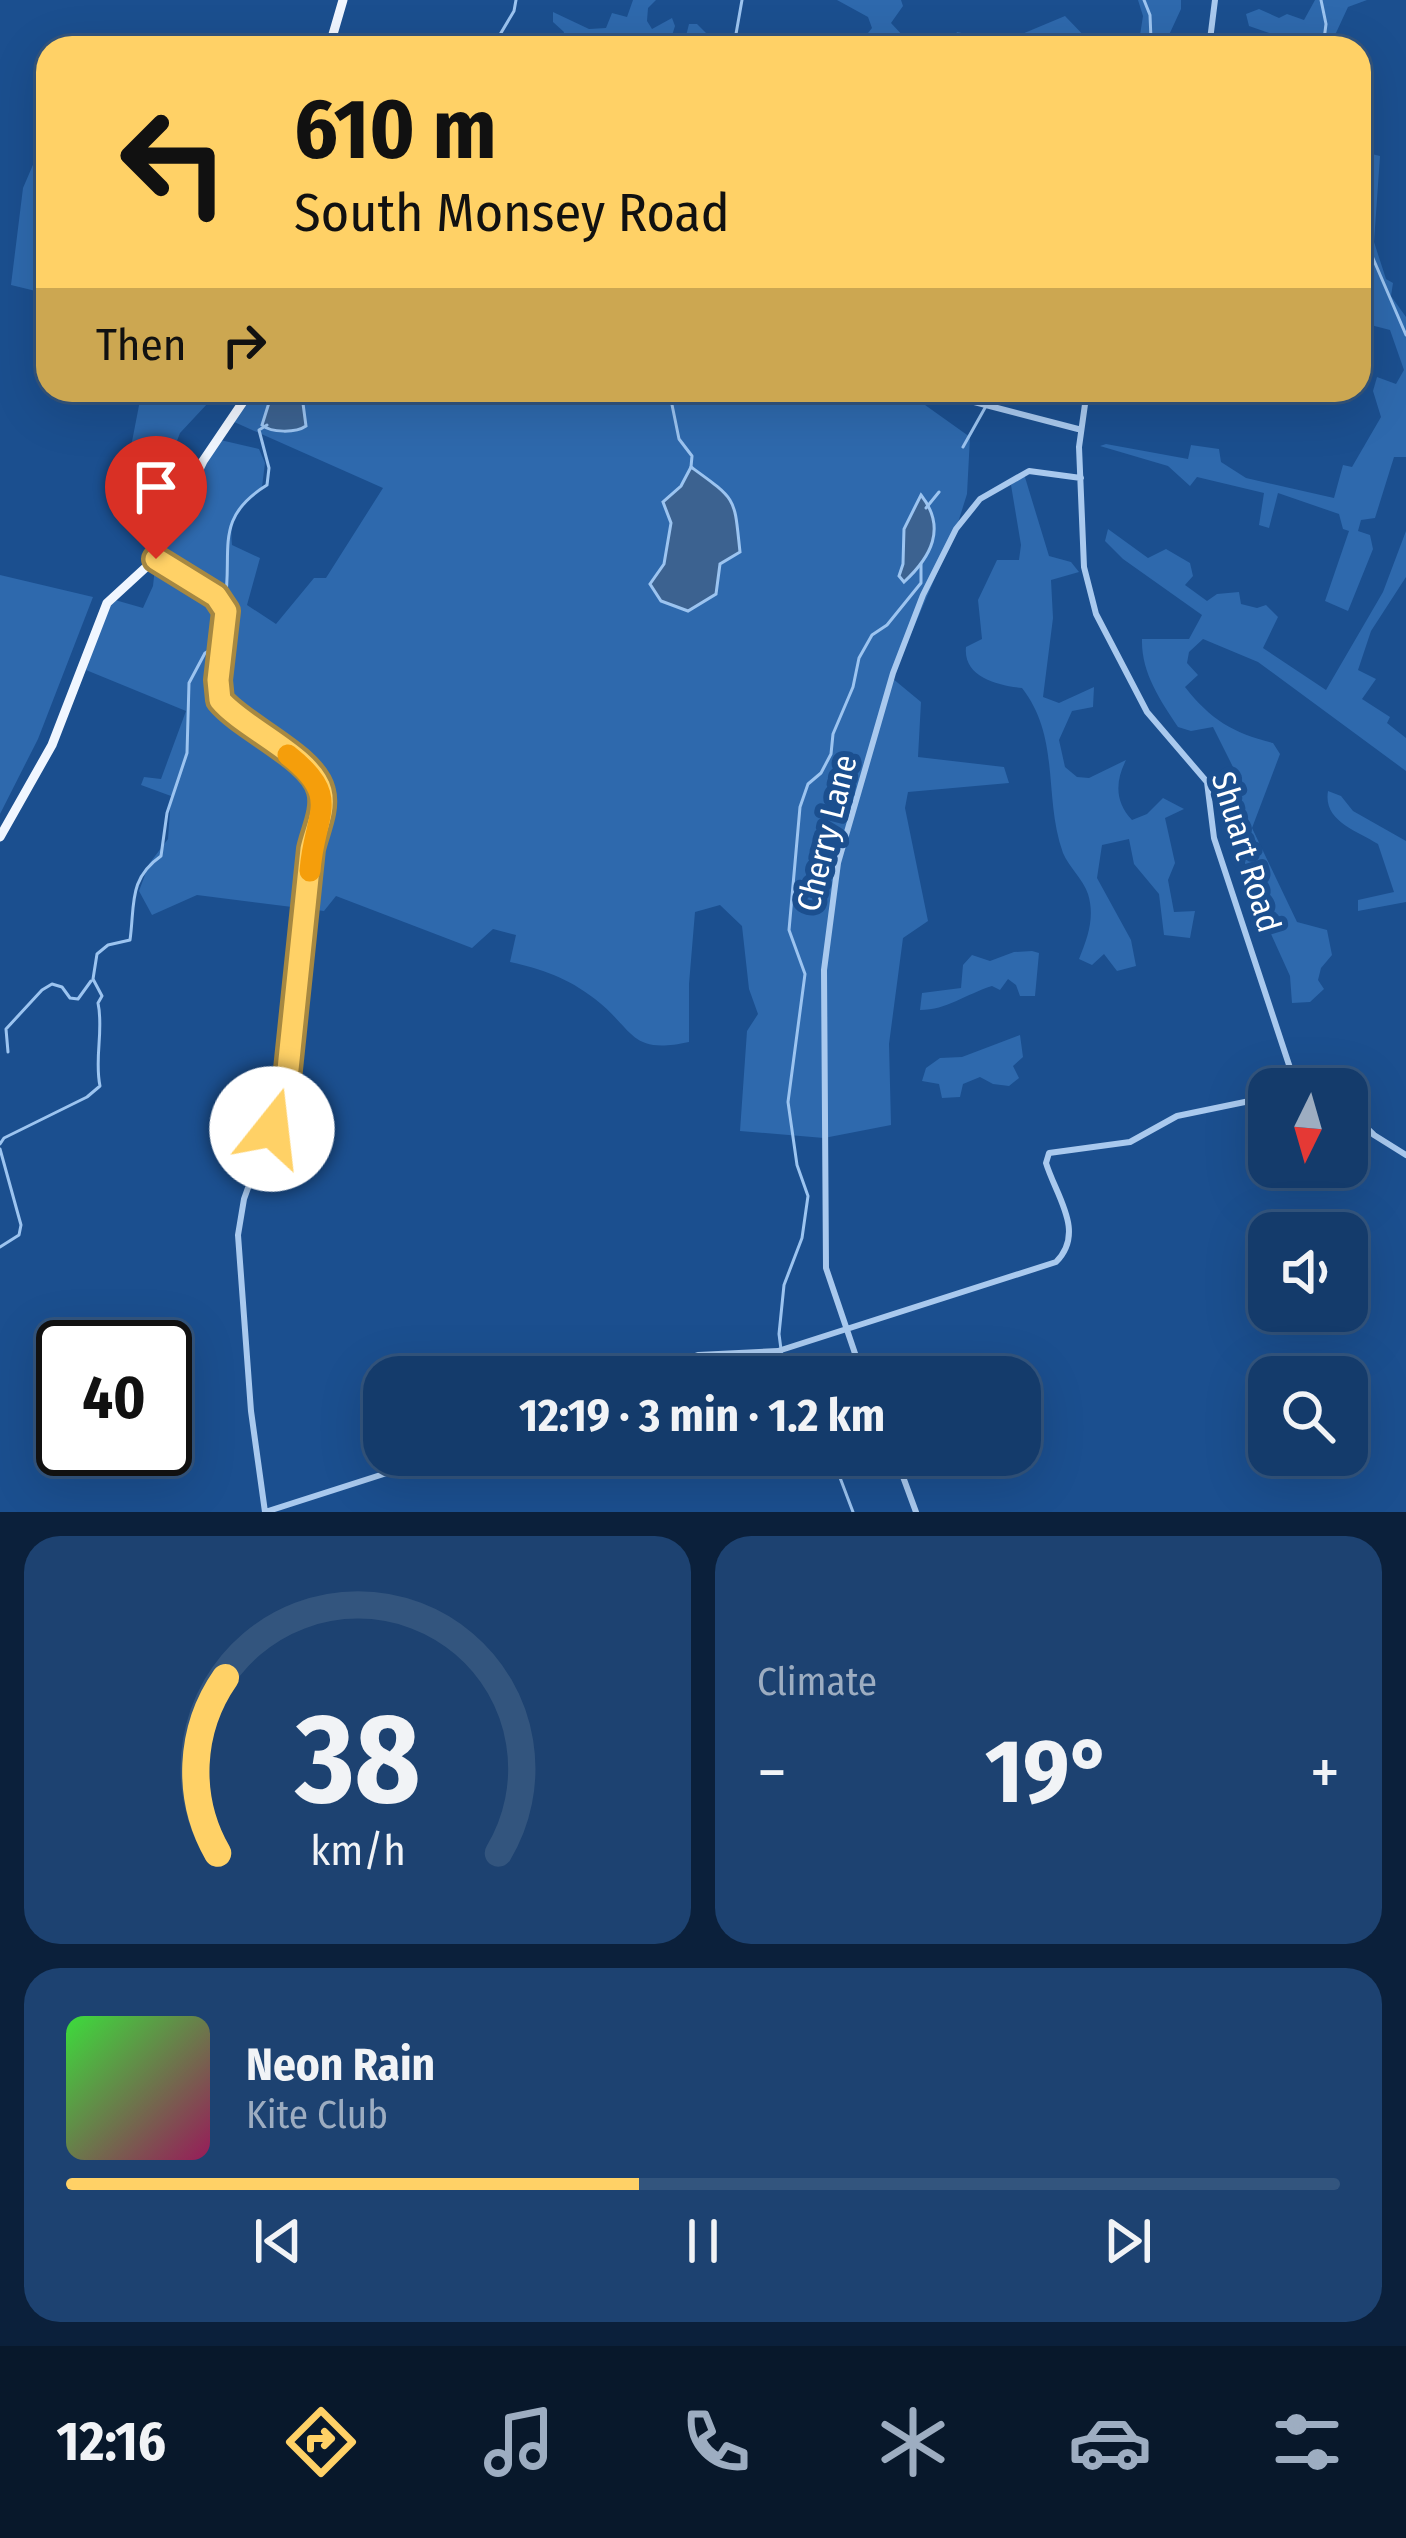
<!DOCTYPE html>
<meta charset="utf-8">
<style>
body{margin:0;font-family:"Fira Sans Condensed",sans-serif;background:#1d4271;color:#f1f3f6;height:100vh;display:flex;flex-direction:column;font-size:45px;white-space:nowrap}
*{box-sizing:border-box;margin:0}
p{font-size:39px;color:#9dadc1}
.icon{flex:none;width:66px;height:66px;fill:none;stroke:currentColor;stroke-width:2;stroke-linecap:round;stroke-linejoin:round}
.map{position:relative;height:1512px;overflow:hidden}
.details{display:flex;flex-direction:column;gap:24px;padding:24px;background:#0b203b;flex:1}
.details>*{flex:none}
.hud{position:absolute;left:36px;top:36px;width:1335px;height:366px;border-radius:36px;box-shadow:0 12px 48px #0002,0 0 0 3px #33557e;background:#ffd166;color:#111;overflow:hidden}
.needle{width:78px;rotate:185deg}
.buttons{position:absolute;left:1248px;top:1068px;display:grid;gap:24px}
.buttons a{display:grid;place-items:center;width:120px;height:120px;border-radius:24px;background:#143b6b;box-shadow:0 12px 48px #0002,0 0 0 3px #33557e;font-size:60px}
.speed{position:absolute;left:36px;top:1320px;display:flex;gap:24px;font-size:60px;font-weight:700;text-align:center}
.speed>*{display:grid;place-content:center;width:156px;height:156px;border-radius:50%;background:#143b6b;box-shadow:0 12px 48px #0002,0 0 0 3px #33557e;line-height:1}
.speed .limit{border:6px solid #111;border-radius:18px;background:#fff;color:#111}
.pin{position:absolute;display:grid;place-items:center;width:102px;height:102px;color:#fff;margin:-123px -51px;border-radius:50% 50% 50% 0;rotate:-45deg;box-shadow:0 0 12px #0007}
.pin .icon{rotate:45deg}
.me{position:absolute;width:132px;margin:-66px;rotate:16deg;stroke-linejoin:round;filter:drop-shadow(0 0 9px #0008)}
.turn{display:flex;align-items:center;gap:42px;height:252px;padding:0 60px;font-size:54px}
.turn .icon{width:156px;height:156px;stroke-width:2.5}
.turn b{display:block;font-size:84px;line-height:102px}
.then{display:flex;align-items:center;height:114px;padding:0 60px;background:#0003;gap:24px;font-size:45px}
.big{font-size:90px;font-weight:700;line-height:1.1}
.details .tile{flex:1;display:flex;flex-direction:column;justify-content:center;gap:18px;min-width:0;padding:0 42px;border-radius:36px;background:#1d4271}
.details .dial{align-items:center;gap:0}
.dial svg{height:312px;overflow:visible;fill:none;stroke:#33557e;stroke-width:7;stroke-linecap:round;text-anchor:middle}
.dial text{fill:#f1f3f6;stroke:none}
.song{display:flex;align-items:center;gap:36px}
.cover{width:144px;height:144px;border-radius:18px;background:linear-gradient(135deg,hsl(120 70% 55%),hsl(330 70% 35%))}
.played{height:12px;border-radius:6px;background:linear-gradient(90deg,#ffd166 45%,#33557e 45%)}
.keys{display:flex;justify-content:space-around;direction:ltr}
.heat{display:flex;justify-content:space-between;align-items:center;font-size:66px;direction:ltr}
.details .tiles{flex:1;display:grid;gap:24px;grid-template-columns:1fr 1fr}
.tile:last-child{grid-column:span 2}
.trip{position:absolute;left:363px;top:1356px;width:678px;height:120px;border-radius:36px;background:#143b6b;box-shadow:0 12px 48px #0002,0 0 0 3px #33557e;font-weight:700;line-height:120px;text-align:center}
.dock{display:flex;height:192px;justify-content:space-around;align-items:center;background:#08182b;color:#9dadc1}
.dock .icon{width:84px;height:84px}
.dock .current{color:#ffd166}
.dock b{font-size:54px;color:#f1f3f6}
.map>svg:first-child{display:block}
.green{fill:#2e69ad}
.water{fill:#3c6290;stroke:#9cc4f0;stroke-width:3}
.lines{fill:none;stroke-linecap:round;stroke-linejoin:round}
.stream{stroke:#9cc4f0;stroke-width:3}
.minor{stroke:#a9c9ee;stroke-width:6}
.major{stroke:#f0f6ff;stroke-width:9}
.route-casing{stroke:#a68842;stroke-width:30}
.route{stroke:#ffd166;stroke-width:21}
.slow{stroke:#f59e0b;stroke-width:21}
.labels{text-anchor:middle;dominant-baseline:central;stroke-width:12;stroke-linejoin:round;paint-order:stroke}
.street-label{font-size:33px;fill:#fff;stroke:#1b4f8f}
</style>
<div class="map">
<svg width="1406" height="1512" viewBox="0 0 1406 1512">
<rect width="100%" height="100%" fill="#1b4f8f"/>
<path class="green" d="M633,0h23l-8,8 -1,13 5,8 20,-11 3,8 -5,16 5,5 9,-3 5,-20h8l16,16 -3,8h-94l-10,-9 -11,-1 -2,10h-32l3,-16 -11,-10v-10l36,17 17,-1 6,-15 15,4z
M837,0h64l2,6 -12,17 14,15c-15,9 -26,10 -41,0l8,-10 -4,-11z
M1138,0h43v9l-18,39h-25l5,-32z
M1315,0h52l-19,7 -19,41h-21l1,-9 -8,-4 -8,13h-18l3,-12 -29,-10 -3,-12 13,-5 20,9 8,-4 17,6z
M1065,16l26,27 24,5h-165l7,-16 46,10z
M48,130v164l-37,-9 12,-97z
M1359,151l21,5 -6,86 12,37 7,4 -2,13 15,21v140h-12l-19,61 -14,2 -3,11 12,4 3,14 -25,62 -23,-10 24,-70 -6,-2 -4,-15 -61,-21 -9,35 -10,-3 5,-32 -67,-16 -7,9 -22,-20 -68,-20 6,-2 82,15 3,-14 28,4 2,13 25,16 88,20 9,-33 9,2 29,-50 -8,-26 4,-14 19,7 8,-14 -14,-40 -31,-8 4,-47 -4,-2z
M142,390h71l-5,13 -28,30 -36,94 -21,-9 -1,-25z
M253,390h651l66,47 -3,57 -11,35 -64,149 29,24 -3,55 86,10 5,16 -101,9 -3,16 23,113 -25,17 -14,106 2,81 -67,13 -84,-7 7,-100 11,-17 -9,-25 -7,-63 -22,-21 -25,7 -6,72v58c-60,13 -54,-12 -94,-43 -27,-21 -53,-30 -85,-37l6,-27 -23,-6 -21,19 -136,-52 -12,15 -127,-16 -45,20 -13,-24 10,-27 19,-25 3,-43 -30,-11 3,-8 17,2 25,-68 -100,-41 14,-52 15,-18 28,8 10,-22 3,-28 60,-119 43,10 6,14 -3,24c-23,16 -33,30 -30,58l28,13 -13,47 29,19 38,-46h12l57,-90 -151,-67z
M1024,474l25,82 22,6 8,10 -28,8 2,38 -10,79 16,6 35,-16 -1,20 -21,4 -13,29 6,27 12,10 12,1 37,-18c-11,22 -11,42 6,60l15,-6 16,-16 21,11 -19,9 10,45 -7,17 6,32 21,-1 -5,27 -26,-3 -5,-41 -25,-30 -5,-25 -27,6 -5,33 34,62 5,26 -19,5 -13,-17 -12,11 -13,-6c9,-22 16,-42 9,-65 -5,-15 -19,-27 -25,-41 -20,-56 -2,-115 -41,-165 -25,-3 -59,-11 -56,-41l16,-8 -4,-39 19,-40h22l2,-15 -10,-60z
M1108,529l40,29 18,-9 24,14 3,13 -8,9 22,16 10,-7 22,-2 2,12 16,4 9,-3 12,12 -15,31 63,42 57,-98 23,-61v46l-35,54 -13,39 18,9 -14,20 28,18 -3,6 19,15v33l-148,-109 -55,-23 -14,13 -2,11 11,12 -13,12c26,33 48,46 88,56l7,11 -28,74 45,94 30,8 5,25 -11,13 -3,12 6,9 -14,13 -18,1 -2,-27 -33,-73 -17,-56 -7,-80 -20,-40 -22,4 -13,-4c-18,-27 -37,-55 -36,-88h47l13,-24 -79,-56 -18,-18z
M0,575l93,22 -55,142 -38,75z
M1328,791l13,5 12,15 53,30v61l-48,9v-11l36,-8 -16,-48c-22,-14 -55,-23 -50,-53z
M1032,951l7,2 -4,43h-15l-4,-11 -8,-6 -8,11 -8,-4c-26,8 -45,24 -72,24l2,-17 39,-5 2,-23 9,-10 18,6 24,-9z
M1020,1035l3,22 -10,9 6,12 -10,8 -16,-2 -13,-7 -17,7 -3,13 -18,1 -3,-14 -17,-3 4,-13 14,-10 22,-1z"/>
<path class="water" d="M273,390h37l-8,6 4,30c-10,7 -35,7 -44,-1z
M691,467c47,34 43,30 49,85l-20,12 -4,30 -28,17 -27,-10 -11,-17 14,-20 7,-41 -8,-21 18,-16z
M921,495c26,33 10,62 -17,87l-5,-6 4,-12 1,-35z"/>
<g class="lines">
<path class="stream" d="M742,0l-6,34 7,14
M1144,0l6,15 1,24 12,9
M1321,0l5,24 -3,24
M492,48l22,-37 2,-11
M1359,195l10,20 3,41 34,79
M669,390l10,49 13,17 -1,11
M963,447l32,-57
M926,508l13,-16
M225,602c8,-52 -12,-84 42,-117l2,-17 -10,-38 8,-5
M8,1052l-2,-23 36,-39 10,-6 10,3 8,11 8,1 13,-18
M0,1144l4,-6 83,-41 13,-11c-6,-28 4,-56 -2,-83l4,-7 -9,-17 4,-25 11,-9 22,-5c5,-35 -2,-61 31,-84l6,-43 20,-60 2,-70 16,-30 7,-4 -2,-11 8,-10 5,-17
M0,1149l21,76 -2,10 -19,12
M795,1377l-13,-20 -3,-23 5,-49 18,-47 6,-42 -11,-31 -9,-63 17,-128 -16,-44 11,-123 8,-23 13,-11 10,-19 2,-20 20,-47 6,-29 13,-23 15,-10 34,-42v-19
M839,1475l14,37"/>
<path class="minor" d="M1209,48l6,-48
M928,390l150,39
M1087,390l-8,57 5,120 12,47 51,98 60,70 7,56 83,251
M156,558l60,39 11,14 -9,69 2,20c23,27 93,58 101,91 5,19 -6,40 -10,58l-24,230 -43,120 -6,36 13,176 14,101
M1347,1109l27,26 32,20
M636,1377l62,-22 80,-4 278,-89c30,-30 0,-66 -10,-99l3,-10 81,-11 47,-26 92,-19
M863,1377l-37,-109 -2,-298 14,-107 55,-190 30,-78 33,-66 24,-30 49,-28 52,7
M895,1455l21,57
M265,1512l178,-57"/>
<path class="major" d="M329,48l14,-48
M0,837l52,-92 55,-142 49,-45 47,-97 48,-71"/>
</g>
<g class="lines">
<g class="route-casing">
<path id="route" d="M156,559l60,37 10,15 -8,69 2,20c23,28 93,57 101,91 5,19 -6,40 -10,58l-24,230 -15,50"/>
</g>
<use href="#route" class="route"/>
<path class="slow" d="M288,755c55,43 26,58 22,116"/>
</g>
<g class="labels">
<g class="street-label">
<text transform="translate(827 833) rotate(-76)">Cherry Lane</text>
<text transform="translate(1246 852) rotate(73)">Shuart Road</text>
</g>
</g>
</svg>
<div class="buttons">
<a><svg class="needle" viewBox="-14 -14 28 28"><path d="M0-13l5 13h-10z" fill="#e53935"/><path d="M0 13l5-13h-10z" fill="#9dadc1"/></svg></a>
<a><svg class="icon" aria-label="sound" viewBox="0 0 24 24"><path d="M4 9h4l5-4v14l-5-4H4zM17 9q2 3 0 6"/></svg></a>
<a><svg class="icon" aria-label="search" viewBox="0 0 24 24"><circle cx="10" cy="10" r="6"/><path d="M15 15l6 6"/></svg></a>
</div>
<div class="speed"><div class="limit">40</div></div>
<div class="pin" style="left:156px;top:559px;background:#d93025"><svg class="icon" aria-label="arrive" viewBox="0 0 24 24"><path d="M6 21V4h12l-3 4 3 4H6"/></svg></div>
<svg class="me" style="left:272px;top:1129px" viewBox="-20 -20 40 40"><circle r="19" fill="#fff"/><path d="M0-13L10 11 0 6-10 11z" fill="#ffd166"/></svg>
<div class="trip">12:19 · 3 min · 1.2 km</div>
<div class="hud">
<div class="turn"><svg class="icon" aria-label="left" viewBox="0 0 24 24"><path d="M17 20v-9H6M10 6l-5 5 5 5"/></svg><div><b>610 m</b>South Monsey Road</div></div>
<div class="then">Then<svg class="icon" aria-label="right" viewBox="0 0 24 24"><path d="M7 20v-9h11M14 6l5 5-5 5"/></svg></div>
</div>
</div>
<section class="details">
<div class="tiles">
<div class="tile dial"><svg viewBox="0 0 100 80">
<path d="M14 69A42 42 0 1 1 86 69"/>
<path d="M14 69A42 42 0 0 1 16 24" stroke="#ffd166"/>
<text x="50" y="56" font-size="32" font-weight="700">38</text>
<text x="50" y="72" font-size="11">km/h</text>
</svg></div>
<div class="tile"><p>Climate</p>
<div class="heat"><a>−</a><b class="big">19°</b><a>+</a></div>
</div>
<div class="tile">
<div class="song"><i class="cover"></i><div><b>Neon Rain</b><p>Kite Club</p></div></div>
<div class="played"></div>
<div class="keys"><svg class="icon" aria-label="previous" viewBox="0 0 24 24"><path d="M18 5L8 12l10 7zM5 5v14"/></svg><svg class="icon" aria-label="pause" viewBox="0 0 24 24"><path d="M8 5v14M16 5v14"/></svg><svg class="icon" aria-label="next" viewBox="0 0 24 24"><path d="M6 5l10 7-10 7zM19 5v14"/></svg></div>
</div>
</div>
</section>
<nav class="dock">
<b>12:16</b>
<svg class="icon current" aria-label="directions" viewBox="0 0 24 24"><path d="M12 3l9 9-9 9-9-9zM9 14v-3h6M13 9l2 2-2 2"/></svg>
<svg class="icon" aria-label="music" viewBox="0 0 24 24"><path d="M9 18V5l10-2v13"/><circle cx="6" cy="18" r="3"/><circle cx="16" cy="16" r="3"/></svg>
<svg class="icon" aria-label="phone" viewBox="0 0 24 24"><path d="M5 4h4l2 5-3 2q2 4 5 5l2-3 5 2v4C11 20 4 13 5 4z"/></svg>
<svg class="icon" aria-label="climate" viewBox="0 0 24 24"><path d="M12 3v18M4 7l16 10M4 17L20 7"/></svg>
<svg class="icon" aria-label="car" viewBox="0 0 24 24"><path d="M5 17H2v-5l4-1 3-4h7l3 4 3 1v5h-3M9 17h6M6 11h13"/><circle cx="7" cy="17" r="2"/><circle cx="17" cy="17" r="2"/></svg>
<svg class="icon" aria-label="filters" viewBox="0 0 24 24"><path d="M4 7h16M4 17h16"/><circle cx="9" cy="7" r="2"/><circle cx="15" cy="17" r="2"/></svg>
</nav>
